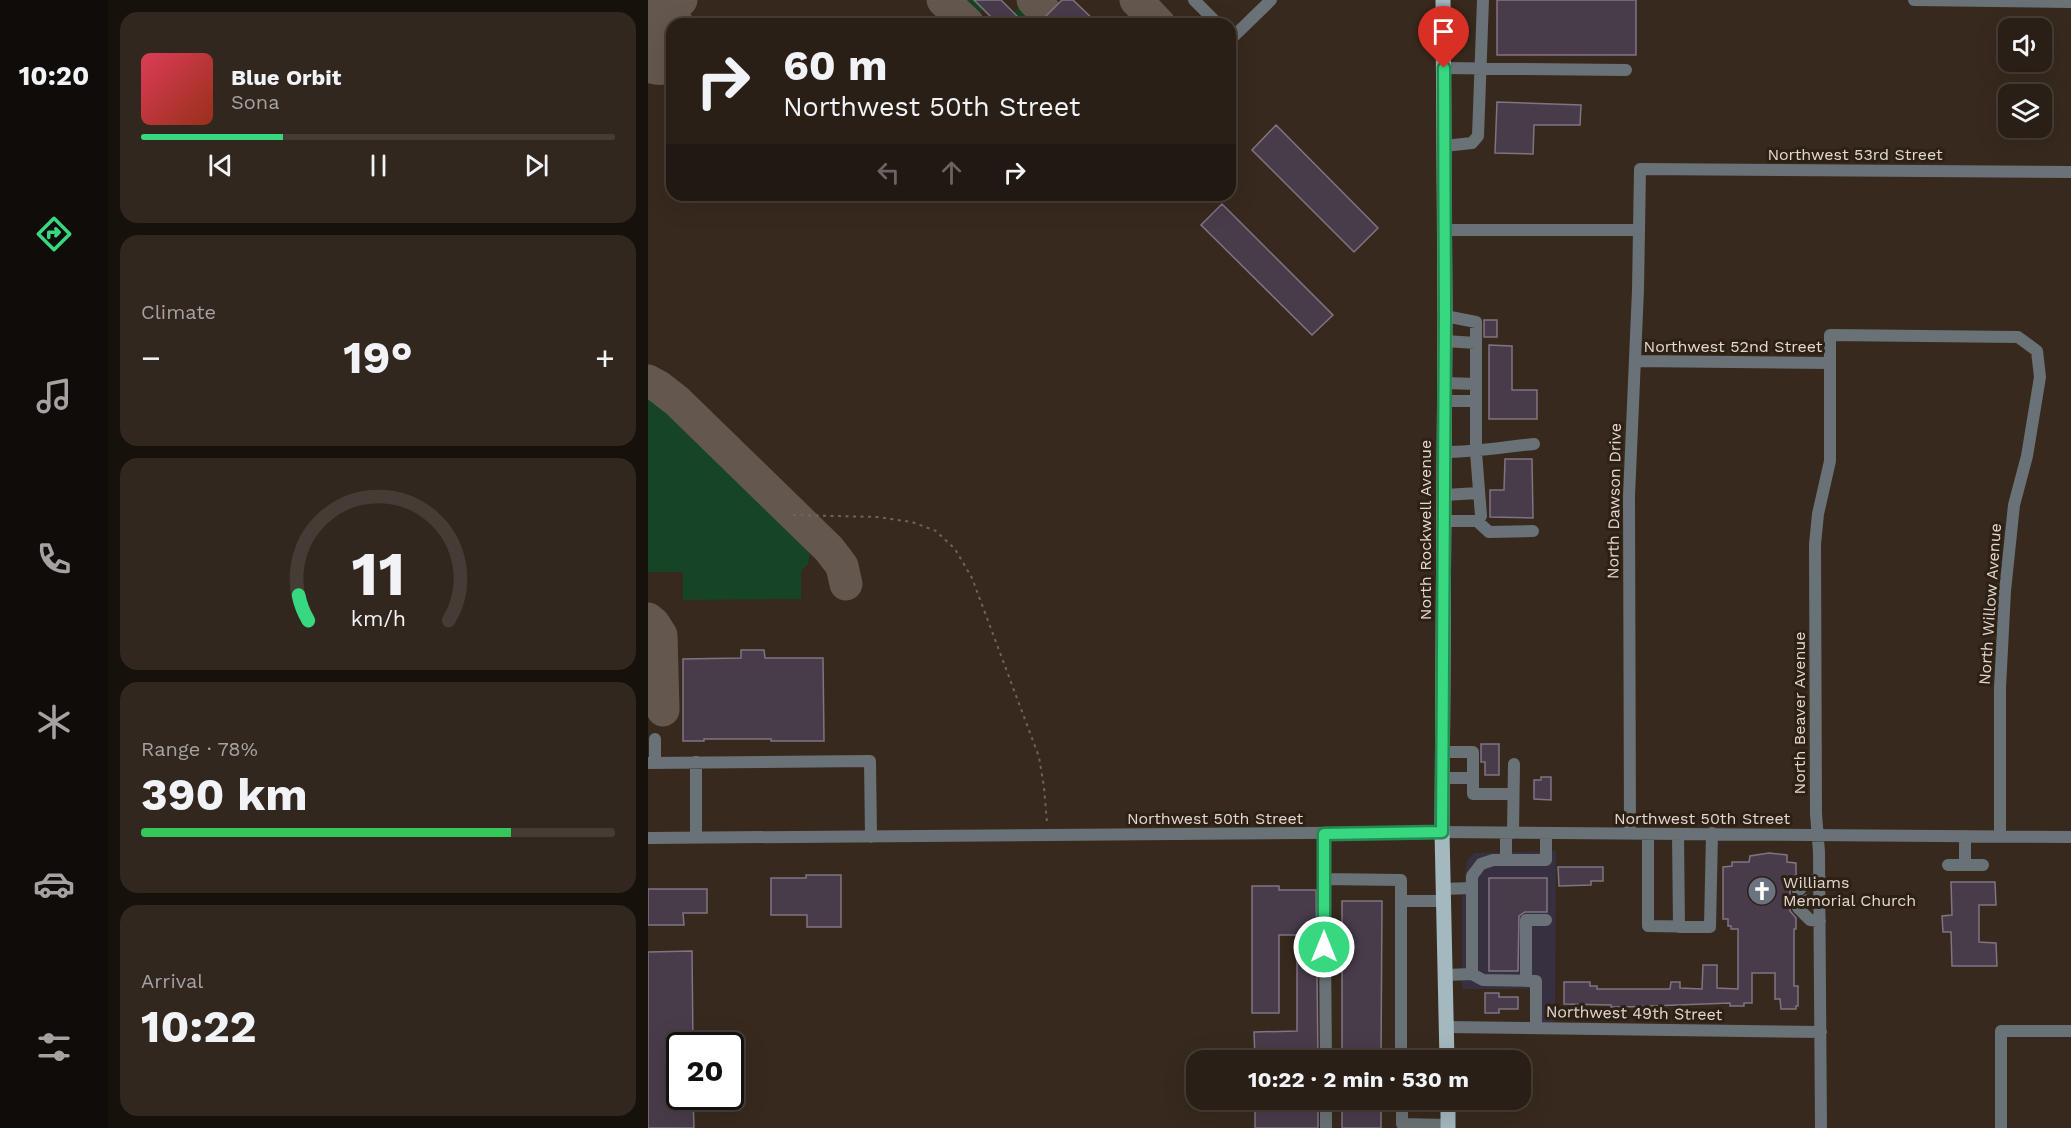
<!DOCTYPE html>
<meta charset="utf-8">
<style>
body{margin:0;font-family:"Work Sans",sans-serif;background:#31271f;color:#f1f3f6;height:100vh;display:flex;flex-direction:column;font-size:22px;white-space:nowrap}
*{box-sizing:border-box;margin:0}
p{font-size:20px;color:#a5a2a1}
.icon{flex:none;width:33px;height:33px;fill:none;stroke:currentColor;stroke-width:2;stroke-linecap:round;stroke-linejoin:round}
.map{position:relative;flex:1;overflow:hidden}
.drawer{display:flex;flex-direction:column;gap:12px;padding:12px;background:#17110c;width:540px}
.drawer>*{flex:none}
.top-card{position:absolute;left:18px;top:18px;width:570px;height:183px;border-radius:18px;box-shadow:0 6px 24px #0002,0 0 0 2px #453d35;background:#291f16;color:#f1f3f6;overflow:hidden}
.tools{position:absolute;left:1350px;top:18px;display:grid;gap:12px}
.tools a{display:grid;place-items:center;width:54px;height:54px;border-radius:12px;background:#291f16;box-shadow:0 6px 24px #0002,0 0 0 2px #453d35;font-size:30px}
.speed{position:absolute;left:18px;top:1032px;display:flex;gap:12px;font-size:30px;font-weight:700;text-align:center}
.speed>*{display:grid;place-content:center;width:78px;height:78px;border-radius:50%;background:#291f16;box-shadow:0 6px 24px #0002,0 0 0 2px #453d35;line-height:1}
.speed .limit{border:3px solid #111;border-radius:9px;background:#fff;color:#111}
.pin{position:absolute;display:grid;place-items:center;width:51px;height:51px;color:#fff;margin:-62px -26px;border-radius:50% 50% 50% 0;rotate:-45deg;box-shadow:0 0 6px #0007}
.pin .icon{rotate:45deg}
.me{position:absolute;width:66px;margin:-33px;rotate:0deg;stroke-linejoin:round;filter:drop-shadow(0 0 4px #0008)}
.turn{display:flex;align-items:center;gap:21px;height:126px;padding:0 18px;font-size:27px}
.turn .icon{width:78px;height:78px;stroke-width:2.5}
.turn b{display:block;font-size:42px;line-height:51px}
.lanes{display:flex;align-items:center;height:57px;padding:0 18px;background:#0003;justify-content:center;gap:30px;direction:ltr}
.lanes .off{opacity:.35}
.big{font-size:45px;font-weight:700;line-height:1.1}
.drawer .widget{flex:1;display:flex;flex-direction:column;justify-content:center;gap:9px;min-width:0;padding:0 21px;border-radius:18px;background:#31271f}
.drawer .dial{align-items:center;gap:0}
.dial svg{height:156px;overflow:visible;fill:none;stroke:#453d35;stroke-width:7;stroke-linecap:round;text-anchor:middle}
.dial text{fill:#f1f3f6;stroke:none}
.song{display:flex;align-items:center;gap:18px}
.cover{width:72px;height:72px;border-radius:9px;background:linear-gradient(135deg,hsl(350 70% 55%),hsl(10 70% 35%))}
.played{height:6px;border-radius:3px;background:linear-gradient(90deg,#37d880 30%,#453d35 30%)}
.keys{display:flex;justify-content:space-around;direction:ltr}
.heat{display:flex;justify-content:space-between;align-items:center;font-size:33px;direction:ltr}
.charge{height:9px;border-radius:4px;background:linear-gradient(90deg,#34c759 78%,#453d35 0)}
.trip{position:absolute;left:538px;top:1050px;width:345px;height:60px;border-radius:18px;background:#291f16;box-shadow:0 6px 24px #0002,0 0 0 2px #453d35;font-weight:700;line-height:60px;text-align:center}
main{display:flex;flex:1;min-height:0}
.tab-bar{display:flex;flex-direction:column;width:108px;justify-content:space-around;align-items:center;background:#100c09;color:#a5a2a1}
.tab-bar .icon{width:42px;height:42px}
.tab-bar .selected{color:#37d880}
.tab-bar b{font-size:27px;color:#f1f3f6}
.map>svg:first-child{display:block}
.commercial{fill:#363041}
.green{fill:#164426}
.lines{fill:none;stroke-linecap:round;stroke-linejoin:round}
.taxiway{stroke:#64584e;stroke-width:33}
.runway{stroke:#64584e;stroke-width:84}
.building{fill:#483c4a;stroke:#807382;stroke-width:1.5}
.path{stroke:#70645a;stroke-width:2;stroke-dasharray:3 4.5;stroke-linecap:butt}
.minor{stroke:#697276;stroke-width:12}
.major{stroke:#a4b8bf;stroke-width:15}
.route-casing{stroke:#248c53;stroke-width:15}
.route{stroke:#37d880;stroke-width:10}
.labels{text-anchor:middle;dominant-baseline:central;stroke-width:6;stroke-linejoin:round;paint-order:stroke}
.street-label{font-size:16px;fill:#e2d9d2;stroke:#2d2014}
.poi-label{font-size:16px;fill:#e2d9d2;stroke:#2d2014;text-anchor:start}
</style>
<main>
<nav class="tab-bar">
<b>10:20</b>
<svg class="icon selected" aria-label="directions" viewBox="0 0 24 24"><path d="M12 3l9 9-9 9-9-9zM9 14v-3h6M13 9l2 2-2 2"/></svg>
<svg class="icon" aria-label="music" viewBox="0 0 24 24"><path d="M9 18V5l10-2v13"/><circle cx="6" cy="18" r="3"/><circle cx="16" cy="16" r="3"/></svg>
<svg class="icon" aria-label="phone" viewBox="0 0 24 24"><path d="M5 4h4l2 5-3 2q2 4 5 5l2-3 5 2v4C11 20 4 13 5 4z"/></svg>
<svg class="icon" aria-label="climate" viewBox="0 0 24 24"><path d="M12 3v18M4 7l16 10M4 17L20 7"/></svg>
<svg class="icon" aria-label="car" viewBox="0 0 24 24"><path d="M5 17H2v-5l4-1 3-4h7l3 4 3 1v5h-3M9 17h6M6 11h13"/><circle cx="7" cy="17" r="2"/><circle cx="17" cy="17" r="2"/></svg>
<svg class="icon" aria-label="filters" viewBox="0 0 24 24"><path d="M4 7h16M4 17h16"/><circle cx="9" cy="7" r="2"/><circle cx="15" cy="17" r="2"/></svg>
</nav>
<section class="drawer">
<div class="widget">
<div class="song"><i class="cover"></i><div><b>Blue Orbit</b><p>Sona</p></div></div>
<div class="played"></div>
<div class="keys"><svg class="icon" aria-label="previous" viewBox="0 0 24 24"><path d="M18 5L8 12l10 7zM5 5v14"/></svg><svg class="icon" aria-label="pause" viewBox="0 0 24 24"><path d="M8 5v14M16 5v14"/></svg><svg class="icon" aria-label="next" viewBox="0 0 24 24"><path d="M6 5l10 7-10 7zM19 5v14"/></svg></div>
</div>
<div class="widget"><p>Climate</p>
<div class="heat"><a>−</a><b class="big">19°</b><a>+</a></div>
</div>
<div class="widget dial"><svg viewBox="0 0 100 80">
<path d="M14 69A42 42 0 1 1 86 69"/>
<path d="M14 69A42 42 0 0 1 9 56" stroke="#37d880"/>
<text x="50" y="56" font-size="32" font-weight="700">11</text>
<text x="50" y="72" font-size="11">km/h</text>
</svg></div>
<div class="widget"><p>Range · 78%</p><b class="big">390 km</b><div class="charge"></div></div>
<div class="widget"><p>Arrival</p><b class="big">10:22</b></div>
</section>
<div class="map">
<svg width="1423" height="1128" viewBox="0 0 1423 1128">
<rect width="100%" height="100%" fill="#37291e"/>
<path class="commercial" d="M908,851l-1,171h-24l-1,-33h-68v-88l5,-40 7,-8z"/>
<path class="green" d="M311,0h15l9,9 -6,6h-9l-9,-9z
M372,6l9,1 12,12 -5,5h-22l6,-6 -6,-5z
M0,397l18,12 144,142 -2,13 -7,7v28l-118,1v-28h-35z"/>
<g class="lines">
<path class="taxiway" d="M295,0l25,24
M385,0l13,13
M488,0l23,24
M0,35l33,-35
M0,381l11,6 18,14 152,148 13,17 4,18
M0,619l6,5 7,11 2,75"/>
<path class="runway" d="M0,31l12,12"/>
</g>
<path class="building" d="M326,0h27l24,24h-27z
M414,0h11l25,24h-60z
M849,0h139v55h-139z
M849,102l84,3 -1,20h-46l-1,29 -38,-1z
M628,125l102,103 -24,24 -102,-102z
M574,204l111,111 -21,20 -111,-110z
M836,320h13v17h-13z
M841,345l23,1v44h25v29h-48z
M857,459h27l1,59 -43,-1v-27h14z
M93,650h23l1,8h58l1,83h-53v-2h-67v2h-21v-82l58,-1z
M833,744h18v31h-14v-13h-4z
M893,777h10v23l-17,-1v-19h7z
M1121,853l18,2v7l9,1v18l-6,7v6l6,5 10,-4v9l-10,-4 -6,6v5l6,7v11h-2v57h4v20h-2v3h-15l-1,-10h-5v-26h-23v30h-8v3h-14v-3l-105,4h-14v-2l-47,-1v-22h26v4h7v3h73l1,-7h9v6l22,1 1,-24h14v23l21,1v-60h-7v-3h-3v-7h-5v-52l9,-1v-4h17l1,-6z
M910,867h45v14h-12v4l-32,1z
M158,875h35v52h-34v-12h-36v-37h35z
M841,878h58v34h-22l-6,4 -1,55h-29z
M1303,882h44l1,23h-17v37l17,1 1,23h-45l-1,-34h-8l-1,-16 10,-1z
M604,886h27v4h37l2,170h-63l-1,-28 43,-1v-96h-18v78h-27z
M0,889h59v24h-24l1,12h-36z
M694,901h40l-1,159h-39z
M44,951l1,95h-13v50h13l1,32h-46v-176z
M837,993h14v4h19v12h-19v4h-14z
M607,1100h63v28h-63z
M694,1100h39v28h-39z"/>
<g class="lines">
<path class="path" d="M145,515l84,2 35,5 24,9 19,18 17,29 67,179 5,30 3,36"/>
<path class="minor" d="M546,0l24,24
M1266,0l157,2
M582,36l2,2 39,-38
M796,68l182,2
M796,146l28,-3 6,-7 5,-136
M797,230h193
M797,341l31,2
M987,361l195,2
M797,383l31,1
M797,401h31
M796,452c30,0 59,-5 90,-8
M796,495l35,-2
M795,521h34l4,-5 -5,-64v-130l-31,-6
M829,521l12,11 44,-1
M7,739v24
M48,762v76
M0,763l222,-2 1,76
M794,778h31v-26h-31
M825,778v16h40
M858,833v27
M865,833l1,-69
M676,834l2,226
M982,834l-1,-338 9,-206 2,-121 431,3
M1000,834v92l62,1 2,-94
M1030,834l1,93
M1317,836v29
M0,838l794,-6 629,5
M1300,865h35
M676,879l77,1v180
M795,889l29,-1
M1150,891l11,-11 11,-1
M753,901h43
M1150,908l12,12 10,1
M824,974v-98l9,-12 12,-4h53v-27
M798,975l26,-1 11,6 53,1v47
M878,981v-61h20
M799,1027l374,5
M678,1100v28
M754,1100v24l46,1
M1173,1128l-2,-276 -3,-38 -1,-270 3,-30 12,-53v-126l188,2 19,14 3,26 -13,79 -13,49 -9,86 -5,97v148
M1353,1128v-97h70"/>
<path class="major" d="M795,0l2,316 -3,516 5,228
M800,1100v28"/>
</g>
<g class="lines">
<g class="route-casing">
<path id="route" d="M676,947v-113l118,-2 3,-516 -1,-248"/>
</g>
<use href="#route" class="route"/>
</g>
<defs>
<g id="church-disc" transform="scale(1.5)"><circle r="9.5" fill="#6b7280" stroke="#2d2014"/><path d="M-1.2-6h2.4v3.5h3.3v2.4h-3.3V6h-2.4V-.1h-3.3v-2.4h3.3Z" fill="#fff"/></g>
</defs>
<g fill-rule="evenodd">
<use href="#church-disc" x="1114" y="891"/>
</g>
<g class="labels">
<g class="street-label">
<text x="1207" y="154">Northwest 53rd Street</text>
<text x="1085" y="346">Northwest 52nd Street</text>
<text transform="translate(966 501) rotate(-89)">North Dawson Drive</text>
<text transform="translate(777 530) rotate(-90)">North Rockwell Avenue</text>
<text transform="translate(1342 604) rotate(-86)">North Willow Avenue</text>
<text transform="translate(1151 713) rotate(-90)">North Beaver Avenue</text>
<text x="567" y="818">Northwest 50th Street</text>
<text x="1054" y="818">Northwest 50th Street</text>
<text transform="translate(986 1013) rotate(1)">Northwest 49th Street</text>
</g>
<g class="poi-label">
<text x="1135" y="882">Williams<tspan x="1135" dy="18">Memorial Church</tspan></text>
</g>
</g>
</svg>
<div class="tools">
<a><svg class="icon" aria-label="sound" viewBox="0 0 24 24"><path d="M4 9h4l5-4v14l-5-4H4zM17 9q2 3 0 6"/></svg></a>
<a><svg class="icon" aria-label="layers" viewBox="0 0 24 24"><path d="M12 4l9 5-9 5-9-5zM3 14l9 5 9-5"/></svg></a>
</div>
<div class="speed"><div class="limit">20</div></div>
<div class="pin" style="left:796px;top:68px;background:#d93025"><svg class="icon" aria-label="arrive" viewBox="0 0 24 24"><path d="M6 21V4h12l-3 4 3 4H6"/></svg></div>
<svg class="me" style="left:676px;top:947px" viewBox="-20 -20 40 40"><circle r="17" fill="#37d880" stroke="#fff" stroke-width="3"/><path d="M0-11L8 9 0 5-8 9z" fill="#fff"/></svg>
<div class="trip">10:22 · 2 min · 530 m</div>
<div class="top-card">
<div class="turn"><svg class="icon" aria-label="right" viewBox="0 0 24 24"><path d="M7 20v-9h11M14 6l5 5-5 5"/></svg><div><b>60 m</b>Northwest 50th Street</div></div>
<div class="lanes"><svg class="icon off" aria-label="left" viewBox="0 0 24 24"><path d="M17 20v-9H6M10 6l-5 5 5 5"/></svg><svg class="icon off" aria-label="ahead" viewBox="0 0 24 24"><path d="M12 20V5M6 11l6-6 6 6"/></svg><svg class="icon" aria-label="right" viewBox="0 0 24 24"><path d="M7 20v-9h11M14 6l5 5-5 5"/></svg></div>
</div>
</div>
</main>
